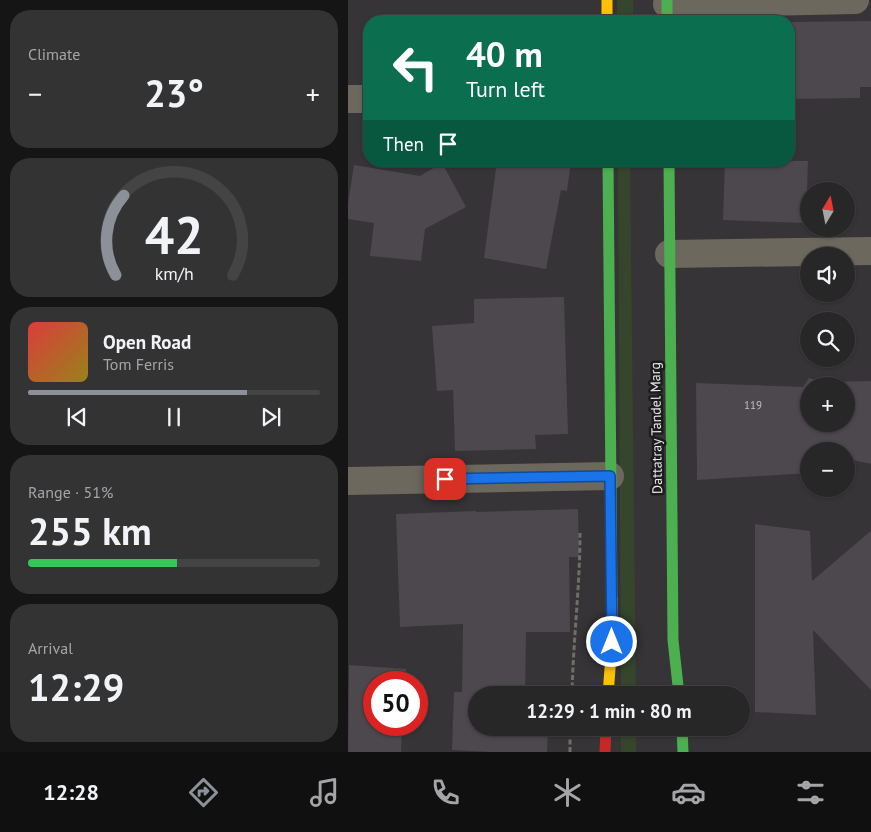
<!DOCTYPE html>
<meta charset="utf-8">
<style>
body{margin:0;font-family:"PT Sans",sans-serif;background:#343334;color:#f1f3f6;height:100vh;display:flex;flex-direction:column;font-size:19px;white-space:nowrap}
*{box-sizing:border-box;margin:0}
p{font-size:16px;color:#a5a5a8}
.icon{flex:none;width:28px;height:28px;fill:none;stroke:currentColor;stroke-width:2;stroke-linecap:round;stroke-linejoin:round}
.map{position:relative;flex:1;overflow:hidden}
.drawer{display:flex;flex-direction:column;gap:10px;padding:10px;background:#161516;width:348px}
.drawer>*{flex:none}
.banner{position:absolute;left:15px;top:15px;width:432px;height:152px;border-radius:20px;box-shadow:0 1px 4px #0004,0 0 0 1px #444445;background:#0b6e4f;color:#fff;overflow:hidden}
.needle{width:32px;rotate:10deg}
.fabs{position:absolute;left:452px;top:182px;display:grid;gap:10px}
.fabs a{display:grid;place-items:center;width:55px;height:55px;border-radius:50%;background:#282728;box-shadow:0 1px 4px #0004,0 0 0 1px #444445;font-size:25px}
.speed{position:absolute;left:15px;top:671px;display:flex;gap:10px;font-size:25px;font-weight:700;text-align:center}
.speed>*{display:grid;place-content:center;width:65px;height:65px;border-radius:50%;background:#282728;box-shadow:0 1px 4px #0004,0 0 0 1px #444445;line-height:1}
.speed .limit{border:8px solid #d22;background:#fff;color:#111}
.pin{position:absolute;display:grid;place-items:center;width:42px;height:42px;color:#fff;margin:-21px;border-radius:10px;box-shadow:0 2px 8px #0006}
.me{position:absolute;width:55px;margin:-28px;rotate:0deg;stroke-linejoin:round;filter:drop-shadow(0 0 4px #0008)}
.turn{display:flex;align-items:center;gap:18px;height:105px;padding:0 20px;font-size:22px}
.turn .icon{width:65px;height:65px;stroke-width:2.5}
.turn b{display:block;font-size:35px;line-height:42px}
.then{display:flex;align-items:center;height:48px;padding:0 20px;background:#0003;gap:10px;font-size:19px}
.big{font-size:38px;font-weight:700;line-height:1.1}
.drawer .tile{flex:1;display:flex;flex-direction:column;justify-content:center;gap:8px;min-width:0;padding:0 18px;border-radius:20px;background:#343334}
.drawer .dial{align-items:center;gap:0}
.dial svg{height:130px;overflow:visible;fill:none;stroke:#444445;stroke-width:7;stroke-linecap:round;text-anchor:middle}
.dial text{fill:#f1f3f6;stroke:none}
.song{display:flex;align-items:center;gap:15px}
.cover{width:60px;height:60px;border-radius:8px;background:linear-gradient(135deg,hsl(0 70% 55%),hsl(50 70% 35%))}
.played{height:5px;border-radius:2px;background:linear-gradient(90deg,#8c9099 75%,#444445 75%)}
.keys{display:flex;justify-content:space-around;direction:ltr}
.heat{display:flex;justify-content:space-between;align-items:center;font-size:28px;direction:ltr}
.charge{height:8px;border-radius:4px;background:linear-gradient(90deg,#34c759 51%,#444445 0)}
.trip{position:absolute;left:120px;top:686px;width:282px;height:50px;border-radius:25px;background:#282728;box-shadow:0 1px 4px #0004,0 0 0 1px #444445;font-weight:700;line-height:50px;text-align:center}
.dock{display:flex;height:80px;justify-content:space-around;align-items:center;background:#101010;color:#a5a5a8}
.dock .icon{width:35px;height:35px}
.dock .on{color:#8c9099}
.dock b{font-size:22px;color:#f1f3f6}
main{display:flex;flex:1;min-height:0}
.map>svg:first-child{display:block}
.green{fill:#35462c}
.building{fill:#4d474e;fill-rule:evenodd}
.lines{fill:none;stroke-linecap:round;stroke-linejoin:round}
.path{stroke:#716e68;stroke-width:3;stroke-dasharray:5 2.5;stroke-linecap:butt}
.street{stroke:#6c685e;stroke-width:28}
.fast{stroke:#4caf50;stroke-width:11}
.slow{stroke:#ffc107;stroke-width:11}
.jam{stroke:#c62828;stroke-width:11}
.route-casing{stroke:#114b97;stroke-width:12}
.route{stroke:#1a73e8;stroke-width:9}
.labels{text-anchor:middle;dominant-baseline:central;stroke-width:5;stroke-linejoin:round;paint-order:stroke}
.number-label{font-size:11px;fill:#c3c0c3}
.street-label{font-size:14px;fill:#eae8ea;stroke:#1d1c1d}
</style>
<main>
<section class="drawer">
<div class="tile"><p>Climate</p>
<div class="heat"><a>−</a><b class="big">23°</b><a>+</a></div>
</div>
<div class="tile dial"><svg viewBox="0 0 100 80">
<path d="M14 69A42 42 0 1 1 86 69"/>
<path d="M14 69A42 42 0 0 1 19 20" stroke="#8c9099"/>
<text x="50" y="56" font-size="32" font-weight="700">42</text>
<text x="50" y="72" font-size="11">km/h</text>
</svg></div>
<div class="tile">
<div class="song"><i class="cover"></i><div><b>Open Road</b><p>Tom Ferris</p></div></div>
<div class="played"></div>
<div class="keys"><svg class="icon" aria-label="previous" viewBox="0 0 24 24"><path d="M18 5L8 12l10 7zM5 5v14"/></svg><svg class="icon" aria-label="pause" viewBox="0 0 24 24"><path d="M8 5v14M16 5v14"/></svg><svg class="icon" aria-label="next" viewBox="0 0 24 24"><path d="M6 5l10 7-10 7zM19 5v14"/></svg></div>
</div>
<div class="tile"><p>Range · 51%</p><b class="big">255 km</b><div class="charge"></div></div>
<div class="tile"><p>Arrival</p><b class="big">12:29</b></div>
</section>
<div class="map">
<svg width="524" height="752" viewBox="0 0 524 752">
<rect width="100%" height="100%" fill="#363436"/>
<path class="green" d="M269,0h16v21h-16z
M270,161h12l6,534h-15z
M273,728h15v24h-15z"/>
<path class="building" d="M524,21v66h-12v11l-71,1v-77z
M149,161h74l-4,30 -6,-1 -15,79 -62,-11z
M377,161h83l-2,62 -83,-3z
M94,163l24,44 -41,22 -4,32 -51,-5 4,-33 -26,-4v-16l6,-38 66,11z
M216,297l4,137 -33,1 1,14 -81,2 -2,-61 -16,1 -5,-65 42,-3v-24z
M461,378l14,4 49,-1v83l-25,-5v-8h-38v22l-112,7 -1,-97 107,4zM461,386h38v38h-38z
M230,509l1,48h-10l1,75h-44l-1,63h-48v33h71l-1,24h-57l-38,-2 2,-58h8l1,-68 -63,3 -4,-113 80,-3v1z
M407,524l55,7 2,50 60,-51v161l-59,-61 3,85 -61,-3z
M1,665l57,4 -1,13h-31v43h28l-1,27h-53z"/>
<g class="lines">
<path class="path" d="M224,695c1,-54 8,-108 8,-162
M222,752v-24"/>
<path class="street" d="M319,4l188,-4
M0,99h21
M321,254l203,-3
M0,481l262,-5"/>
<path class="fast" d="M319,0v21
M260,161l4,438
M321,161l4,479 6,55
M334,728l1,24"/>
<path class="slow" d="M259,0v21
M260,695l4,-53v-43"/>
<path class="jam" d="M257,752l1,-24"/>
</g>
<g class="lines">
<g class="route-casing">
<path id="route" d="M97,479l165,-3 2,166"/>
</g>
<use href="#route" class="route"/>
</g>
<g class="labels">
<g class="number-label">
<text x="405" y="405">119</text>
</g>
<g class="street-label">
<text transform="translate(308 428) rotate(-91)">Dattatray Tandel Marg</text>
</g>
</g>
</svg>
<div class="fabs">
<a><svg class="needle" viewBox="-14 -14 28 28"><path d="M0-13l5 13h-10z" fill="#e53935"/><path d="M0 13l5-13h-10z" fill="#a5a5a8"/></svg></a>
<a><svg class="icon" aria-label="sound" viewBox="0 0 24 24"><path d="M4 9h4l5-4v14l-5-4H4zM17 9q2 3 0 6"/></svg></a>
<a><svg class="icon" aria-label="search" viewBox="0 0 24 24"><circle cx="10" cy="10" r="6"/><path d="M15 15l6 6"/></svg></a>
<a>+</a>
<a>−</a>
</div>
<div class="speed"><div class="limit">50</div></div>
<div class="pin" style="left:97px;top:479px;background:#d93025"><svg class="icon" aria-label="arrive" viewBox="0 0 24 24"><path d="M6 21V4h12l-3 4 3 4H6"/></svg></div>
<svg class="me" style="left:264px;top:642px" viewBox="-20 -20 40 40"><circle r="17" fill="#1a73e8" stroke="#fff" stroke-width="3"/><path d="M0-11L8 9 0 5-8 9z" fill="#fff"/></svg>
<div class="trip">12:29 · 1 min · 80 m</div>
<div class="banner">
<div class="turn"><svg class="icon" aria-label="left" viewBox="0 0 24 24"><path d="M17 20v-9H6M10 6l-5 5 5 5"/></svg><div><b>40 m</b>Turn left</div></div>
<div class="then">Then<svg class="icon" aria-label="arrive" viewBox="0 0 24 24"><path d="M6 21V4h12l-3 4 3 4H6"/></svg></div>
</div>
</div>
</main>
<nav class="dock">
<b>12:28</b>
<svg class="icon on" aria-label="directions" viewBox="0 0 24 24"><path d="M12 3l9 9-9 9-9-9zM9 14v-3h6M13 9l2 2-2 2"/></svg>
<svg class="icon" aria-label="music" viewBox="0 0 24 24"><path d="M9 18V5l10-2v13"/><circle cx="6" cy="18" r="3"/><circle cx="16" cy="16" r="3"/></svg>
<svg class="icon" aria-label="phone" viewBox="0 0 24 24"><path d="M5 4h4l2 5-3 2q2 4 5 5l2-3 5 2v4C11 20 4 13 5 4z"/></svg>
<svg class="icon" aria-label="climate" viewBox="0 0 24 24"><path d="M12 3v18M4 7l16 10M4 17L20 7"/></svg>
<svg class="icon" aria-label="car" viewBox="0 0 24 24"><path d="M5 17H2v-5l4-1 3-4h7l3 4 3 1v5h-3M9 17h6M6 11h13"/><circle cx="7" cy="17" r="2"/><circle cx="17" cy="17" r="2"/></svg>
<svg class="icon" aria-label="filters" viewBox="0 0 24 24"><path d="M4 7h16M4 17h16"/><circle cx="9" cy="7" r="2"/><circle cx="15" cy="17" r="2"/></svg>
</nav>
